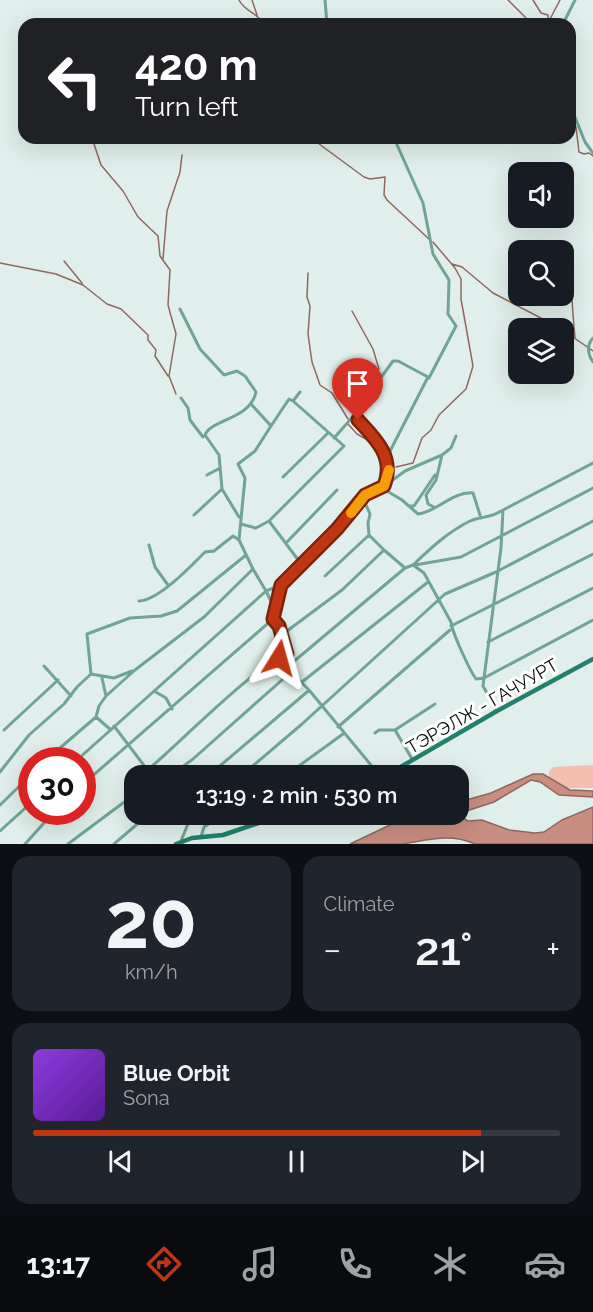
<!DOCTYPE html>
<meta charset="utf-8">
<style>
body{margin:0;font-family:Raleway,sans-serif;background:#20242c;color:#f1f3f6;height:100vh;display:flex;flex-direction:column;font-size:22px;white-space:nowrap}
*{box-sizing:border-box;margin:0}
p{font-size:20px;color:#9ea1a6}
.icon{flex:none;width:33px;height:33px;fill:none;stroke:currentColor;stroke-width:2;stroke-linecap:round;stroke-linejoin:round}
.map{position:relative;height:844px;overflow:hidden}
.side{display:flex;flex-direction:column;gap:12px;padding:12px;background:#0d0f14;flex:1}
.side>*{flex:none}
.hud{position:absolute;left:18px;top:18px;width:558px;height:126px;border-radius:18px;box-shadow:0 6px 24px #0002;background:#202124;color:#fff;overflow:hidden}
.buttons{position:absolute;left:508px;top:162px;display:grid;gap:12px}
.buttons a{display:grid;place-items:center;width:66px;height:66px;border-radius:12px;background:#171b24;box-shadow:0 6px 24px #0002;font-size:30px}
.speed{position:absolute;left:18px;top:747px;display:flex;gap:12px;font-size:30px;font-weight:700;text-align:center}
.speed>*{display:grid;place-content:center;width:78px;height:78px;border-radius:50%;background:#171b24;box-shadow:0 6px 24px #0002;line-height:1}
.speed .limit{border:9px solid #d22;background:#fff;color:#111}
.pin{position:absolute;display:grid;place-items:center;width:51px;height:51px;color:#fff;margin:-62px -26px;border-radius:50% 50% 50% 0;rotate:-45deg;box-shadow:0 0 6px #0007}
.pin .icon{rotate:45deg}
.me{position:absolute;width:66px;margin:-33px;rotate:8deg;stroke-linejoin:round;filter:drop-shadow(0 0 4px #0008)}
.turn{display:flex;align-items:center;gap:21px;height:126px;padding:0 18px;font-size:27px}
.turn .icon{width:78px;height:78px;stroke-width:2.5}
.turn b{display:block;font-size:42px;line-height:51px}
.big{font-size:45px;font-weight:600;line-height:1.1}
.side .widget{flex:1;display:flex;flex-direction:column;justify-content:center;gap:9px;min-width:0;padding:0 21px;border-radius:18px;background:#20242c}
.side .dial{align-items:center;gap:0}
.dial b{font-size:78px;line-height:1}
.song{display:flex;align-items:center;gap:18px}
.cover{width:72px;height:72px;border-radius:9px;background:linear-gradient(135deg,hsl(270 70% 55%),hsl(270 70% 35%))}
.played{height:6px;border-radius:3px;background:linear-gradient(90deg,#c03612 85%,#363941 85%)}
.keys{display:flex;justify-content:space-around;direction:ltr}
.heat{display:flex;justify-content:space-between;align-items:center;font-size:33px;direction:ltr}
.side .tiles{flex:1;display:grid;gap:12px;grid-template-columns:1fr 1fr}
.widget:last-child{grid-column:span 2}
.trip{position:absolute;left:124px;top:765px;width:345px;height:60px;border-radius:18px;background:#171b24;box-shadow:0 6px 24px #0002;font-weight:600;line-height:60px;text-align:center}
.tabs{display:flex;height:96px;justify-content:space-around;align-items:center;background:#090b0e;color:#9ea1a6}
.tabs .icon{width:42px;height:42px}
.tabs .selected{color:#c03612}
.tabs b{font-size:27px;color:#f1f3f6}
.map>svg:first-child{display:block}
.green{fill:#f5beb0}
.water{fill:#c88e7f;stroke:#8f685d;stroke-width:1.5}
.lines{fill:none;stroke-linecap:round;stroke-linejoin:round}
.stream{stroke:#8f685d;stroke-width:1.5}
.street{stroke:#6fa496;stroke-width:3}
.secondary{stroke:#21816e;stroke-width:4.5}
.route-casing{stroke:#7d230c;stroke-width:15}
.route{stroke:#c03612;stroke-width:10}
.slow{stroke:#f59e0b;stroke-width:10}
.labels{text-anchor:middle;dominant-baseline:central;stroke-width:6;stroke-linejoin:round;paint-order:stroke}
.street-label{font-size:18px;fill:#0a0f0e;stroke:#fff}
</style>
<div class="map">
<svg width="593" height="844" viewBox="0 0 593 844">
<rect width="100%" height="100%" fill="#e0efeb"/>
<path class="green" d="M593,765v23h-25l-19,-11v-5l4,-5z"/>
<path class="water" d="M533,774h10l27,16 23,1v6l-34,-2 -19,-13 -9,-2 -37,22 -34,11v3l8,5 14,-1 27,10 26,3 9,-1 18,-12 31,-13v37h-118c-25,-11 -46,-4 -73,0 -16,0 -35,0 -52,0l61,-29 48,-1v-12l32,-9z"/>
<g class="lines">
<path class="stream" d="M239,0c6,12 19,13 25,24
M252,0l5,15
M508,0l24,24
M533,0l8,13 7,2v9
M549,21l11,-21
M570,116l6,11 3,25 5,2 5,-1 4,3
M92,138l9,27 22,26 15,26 20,19 2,20 10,14 -2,35 8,29 -7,42 7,18
M311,138l53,39 6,2 15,-2 -1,18 3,5 42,39
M163,259l4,-48 13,-39 2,-17
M64,261l18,22
M0,263l56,11 27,11 24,19 14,5 27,26v5l8,10 -1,6 13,20
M452,264l10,3 31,26 67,35
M308,273l-1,24 3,9 -2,28 4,28 8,23 12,8 16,26
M571,280c1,20 2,39 4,57
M352,311l21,38 6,20
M564,331l29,20
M348,424l9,10 14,8
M396,467l17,-4 9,-25 9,-8 8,-15 27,-26 7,-23 -12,-67v-20l-6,-11 -22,-26"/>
<path class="street" d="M325,0l2,24
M563,24l12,-24
M570,105l15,37 8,11
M394,138l29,65 10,51 16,26 -1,34 8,12 -27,52
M180,309l20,40 24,26 13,-4 8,5 11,16c-6,28 -45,27 -51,43l14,20 3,34 17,28
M593,338c-7,7 -5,17 0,24
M181,398l7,10 2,12 13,17
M293,401l51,45 -75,75 33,44
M251,404l20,22 18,-27 4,2 7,-9
M350,420l43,-59h5l30,16 -41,80
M207,475l13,-7
M283,477l45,-44
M386,485l19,-14 37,-16
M382,488l20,12 16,14c19,-2 35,-23 55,-21l8,25
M363,498l7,16 -2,9 1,12
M410,506h4l21,-31
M434,507l-6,-3 -2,-9 10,-15 6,-25 9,-7 5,-12
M194,515l28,-26
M241,524l15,4 13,-7
M286,543l51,-53
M149,545l6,22 13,18
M384,550l21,18 8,-3 11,8 27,49c1,10 18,47 25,57l8,-1 17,-130 2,-38 90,-47
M414,564c18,-17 34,-32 56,-43 11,-5 21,-3 31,-10
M415,565l46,-8 132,-69
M139,601c20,-1 52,-35 66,-49l9,-1 19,-15 6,4
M276,612l-10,-21 15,-6
M451,626l142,-72
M283,634l59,-44 42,-40 -15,-15 -44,41
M488,642l105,-54
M292,663l113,-95
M44,666l27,30
M91,674l23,4 18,-7
M102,678l4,18
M302,682l126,-100
M309,690l71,86
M154,691l12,7 6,11
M497,711l-14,-25 1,-8 109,-58
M96,717l15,13
M114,726l35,46
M338,727l112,-97
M4,730l54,-50
M375,733l4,-3h16
M412,759l-17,-29 40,-26
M46,760l50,-43 3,-11 7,-10 29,-26 69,-53 49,-48 -14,-29 6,-62 -7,-14 17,-13 16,-25
M77,760l189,-169 -13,-22
M0,772l29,-37 35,-31 13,-17 14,-13 -4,-40 43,-16 31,-2 16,-5 69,-56
M151,776l-2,-4 2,-5c25,-21 112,-108 136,-113l-8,-28 -6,-7
M170,776l23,-17 98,-87 -3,-17
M208,776l99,-84 2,-2 -18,-18
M241,776l61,-52 143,-130 51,-22 97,-51
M285,776l58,-42
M82,785l191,-166 8,-34 56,-56 28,-34 19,-9c11,-28 -7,-46 -26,-66h-8l-16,18
M0,805l32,-31
M0,831l32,-29
M201,837l3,-10 20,-13
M181,841l11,-27
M25,844l29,-32
M68,844l67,-50
M114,844l35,-30"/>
<path class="secondary" d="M385,776l112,-65 96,-52
M176,844l16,-6 31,-3 62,-21"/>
</g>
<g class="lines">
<g class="route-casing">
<path id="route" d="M279,658l8,-4 -8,-28 -6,-7 8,-34 56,-56 28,-34 19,-9c11,-28 -7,-46 -26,-66"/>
</g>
<use href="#route" class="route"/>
<path class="slow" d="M351,513l14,-18 19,-9 5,-16"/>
</g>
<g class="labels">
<g class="street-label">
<text transform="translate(482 706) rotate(-30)">ТЭРЭЛЖ - ГАЧУУРТ</text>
</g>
</g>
</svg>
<div class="buttons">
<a><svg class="icon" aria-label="sound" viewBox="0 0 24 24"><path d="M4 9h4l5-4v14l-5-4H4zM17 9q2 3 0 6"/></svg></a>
<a><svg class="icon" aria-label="search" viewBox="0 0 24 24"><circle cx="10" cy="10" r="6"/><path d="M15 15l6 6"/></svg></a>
<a><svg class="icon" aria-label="layers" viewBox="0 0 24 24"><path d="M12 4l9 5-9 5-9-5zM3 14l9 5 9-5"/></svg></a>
</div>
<div class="speed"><div class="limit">30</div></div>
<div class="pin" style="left:358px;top:420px;background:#d93025"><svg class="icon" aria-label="arrive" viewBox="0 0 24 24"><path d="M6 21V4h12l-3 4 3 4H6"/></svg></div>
<svg class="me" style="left:279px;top:658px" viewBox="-20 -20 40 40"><path d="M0-17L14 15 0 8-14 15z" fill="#c03612" stroke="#fff" stroke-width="4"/></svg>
<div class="trip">13:19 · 2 min · 530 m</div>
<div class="hud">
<div class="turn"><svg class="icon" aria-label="left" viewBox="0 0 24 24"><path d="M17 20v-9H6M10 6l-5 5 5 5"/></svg><div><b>420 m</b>Turn left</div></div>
</div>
</div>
<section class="side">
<div class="tiles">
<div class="widget dial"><b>20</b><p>km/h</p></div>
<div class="widget"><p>Climate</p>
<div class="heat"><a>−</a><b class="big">21°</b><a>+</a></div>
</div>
<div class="widget">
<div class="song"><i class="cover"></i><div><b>Blue Orbit</b><p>Sona</p></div></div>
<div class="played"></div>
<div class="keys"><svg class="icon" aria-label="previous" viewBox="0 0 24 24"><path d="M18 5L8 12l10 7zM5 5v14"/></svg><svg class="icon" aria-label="pause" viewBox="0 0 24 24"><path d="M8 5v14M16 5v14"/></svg><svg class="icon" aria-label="next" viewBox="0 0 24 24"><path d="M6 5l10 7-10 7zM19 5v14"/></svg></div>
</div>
</div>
</section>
<nav class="tabs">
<b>13:17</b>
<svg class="icon selected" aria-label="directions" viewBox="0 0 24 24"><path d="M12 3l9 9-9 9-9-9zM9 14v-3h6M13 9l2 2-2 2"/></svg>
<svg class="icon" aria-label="music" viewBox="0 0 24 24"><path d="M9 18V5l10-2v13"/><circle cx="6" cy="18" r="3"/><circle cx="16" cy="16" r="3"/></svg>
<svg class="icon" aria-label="phone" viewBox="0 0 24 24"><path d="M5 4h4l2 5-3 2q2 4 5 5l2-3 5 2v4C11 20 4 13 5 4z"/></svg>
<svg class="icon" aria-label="climate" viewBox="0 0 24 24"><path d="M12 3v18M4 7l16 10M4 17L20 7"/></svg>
<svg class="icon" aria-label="car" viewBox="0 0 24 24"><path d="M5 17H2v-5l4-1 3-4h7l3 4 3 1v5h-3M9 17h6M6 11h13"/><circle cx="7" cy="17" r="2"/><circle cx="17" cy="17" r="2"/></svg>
</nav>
